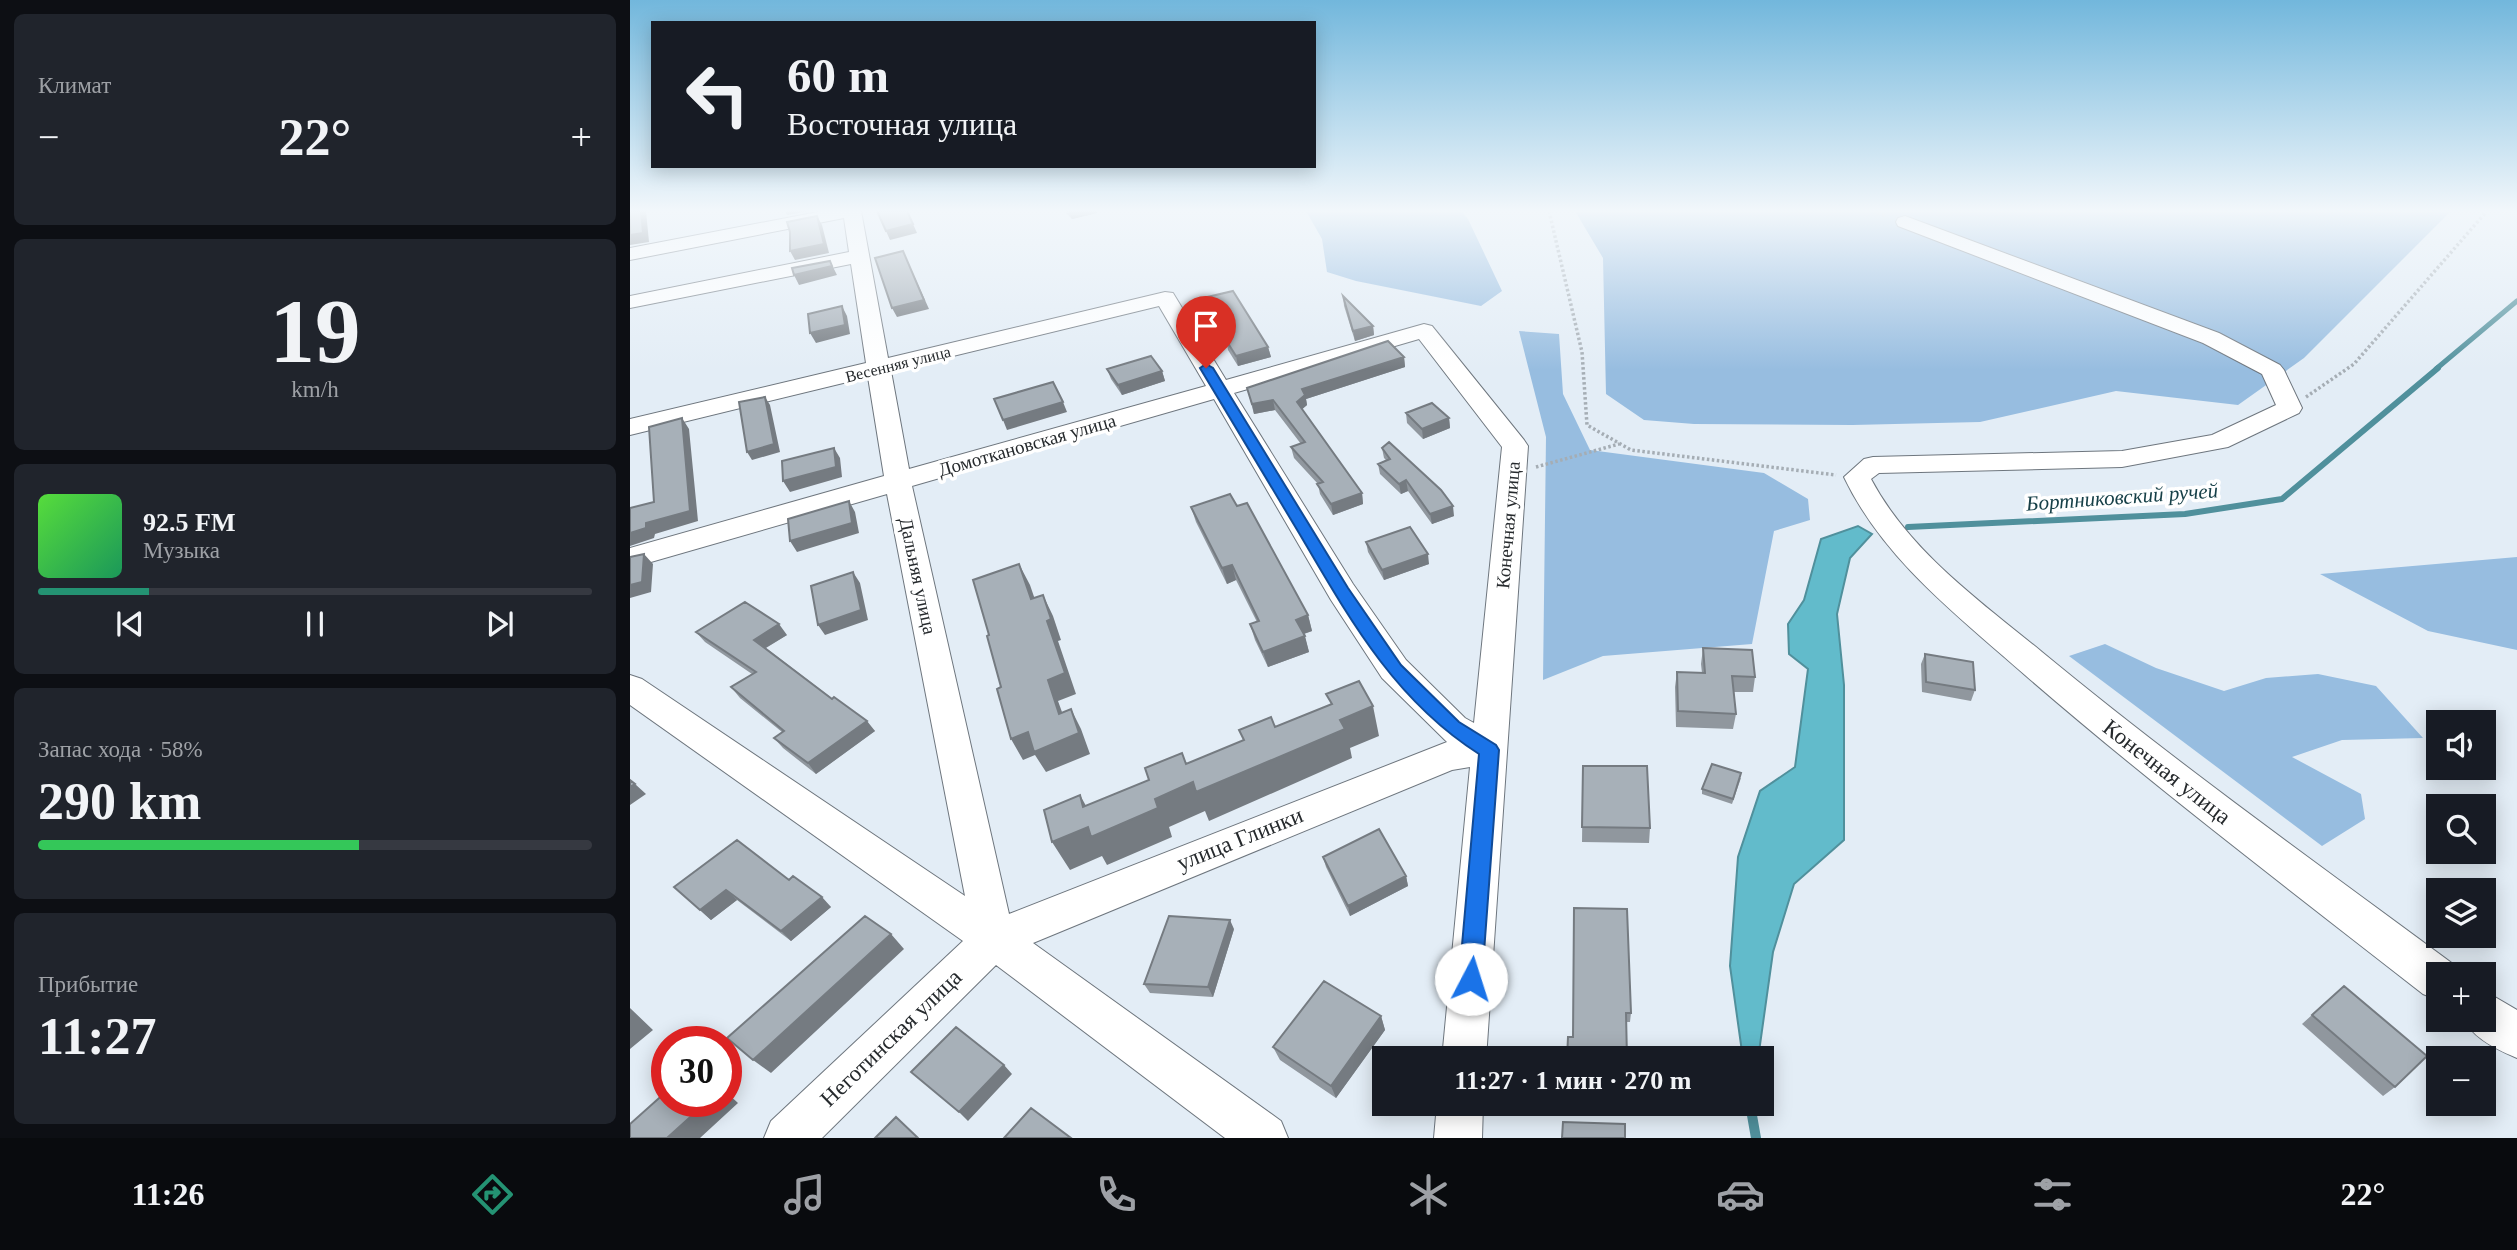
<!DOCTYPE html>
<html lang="ru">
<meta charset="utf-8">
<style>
body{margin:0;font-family:Georgia,serif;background:#20242c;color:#f1f3f6;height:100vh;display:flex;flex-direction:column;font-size:26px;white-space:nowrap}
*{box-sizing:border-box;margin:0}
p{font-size:23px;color:#9ea1a6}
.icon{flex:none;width:38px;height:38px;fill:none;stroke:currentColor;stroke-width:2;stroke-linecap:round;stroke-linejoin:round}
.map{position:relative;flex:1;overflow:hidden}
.details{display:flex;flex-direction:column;gap:14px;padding:14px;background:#0d0f14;width:630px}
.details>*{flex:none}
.guide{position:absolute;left:21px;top:21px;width:665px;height:147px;border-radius:0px;box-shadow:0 4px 18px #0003;background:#171b24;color:#f1f3f6;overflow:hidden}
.buttons{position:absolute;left:1796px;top:710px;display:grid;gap:14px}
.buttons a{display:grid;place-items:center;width:70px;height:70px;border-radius:0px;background:#171b24;box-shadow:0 4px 18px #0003;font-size:35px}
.speed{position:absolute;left:21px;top:1026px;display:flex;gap:14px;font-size:35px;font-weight:700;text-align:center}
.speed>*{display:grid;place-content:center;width:91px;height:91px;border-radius:50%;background:#171b24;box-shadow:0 4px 18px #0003;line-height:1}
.speed .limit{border:10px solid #d22;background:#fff;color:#111}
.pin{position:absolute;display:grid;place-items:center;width:60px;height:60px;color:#fff;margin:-72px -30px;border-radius:50% 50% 50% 0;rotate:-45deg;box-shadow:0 0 7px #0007}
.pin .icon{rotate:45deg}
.me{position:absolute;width:77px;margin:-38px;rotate:5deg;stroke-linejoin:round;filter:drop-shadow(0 0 5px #0008)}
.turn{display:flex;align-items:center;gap:24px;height:147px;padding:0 21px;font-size:32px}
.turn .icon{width:91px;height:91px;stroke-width:2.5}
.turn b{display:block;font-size:49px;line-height:60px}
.big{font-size:52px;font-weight:600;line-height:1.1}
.details .card{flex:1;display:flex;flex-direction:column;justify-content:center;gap:10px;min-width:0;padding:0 24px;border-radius:10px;background:#20242c}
.details .dial{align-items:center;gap:0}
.dial b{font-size:91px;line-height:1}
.song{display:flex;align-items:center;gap:21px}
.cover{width:84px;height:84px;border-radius:10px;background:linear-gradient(135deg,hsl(110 70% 55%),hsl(150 70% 35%))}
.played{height:7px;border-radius:4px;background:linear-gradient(90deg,#249373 20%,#363941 20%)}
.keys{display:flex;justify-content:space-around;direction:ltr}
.heat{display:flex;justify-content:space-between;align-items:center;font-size:38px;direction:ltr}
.charge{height:10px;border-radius:5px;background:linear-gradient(90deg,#34c759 58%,#363941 0)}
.trip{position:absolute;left:742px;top:1046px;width:402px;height:70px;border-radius:0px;background:#171b24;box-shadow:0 4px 18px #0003;font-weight:600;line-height:70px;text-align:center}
.tab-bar{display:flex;height:112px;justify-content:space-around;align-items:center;background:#090b0e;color:#9ea1a6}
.tab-bar .icon{width:49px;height:49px}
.tab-bar .on{color:#249373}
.tab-bar b{font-size:32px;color:#f1f3f6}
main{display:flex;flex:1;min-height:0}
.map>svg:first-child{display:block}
.green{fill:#97bde0}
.water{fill:#62bbcb;stroke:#50909c;stroke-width:2}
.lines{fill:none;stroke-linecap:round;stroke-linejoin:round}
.stream-far2{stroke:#50909c;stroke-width:5}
.stream-far1{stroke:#50909c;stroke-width:6}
.stream{stroke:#50909c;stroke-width:10}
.minor-casing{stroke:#6e767e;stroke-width:2}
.path{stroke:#a5adb4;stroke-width:3.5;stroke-dasharray:2.5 2.5;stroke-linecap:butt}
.minor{fill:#fff;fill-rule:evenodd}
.wall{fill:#90979e}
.shaded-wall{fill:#757b81}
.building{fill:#a7b0b8;stroke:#757b81;stroke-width:2}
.route{fill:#1a73e8;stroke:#114b97;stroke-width:2}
.labels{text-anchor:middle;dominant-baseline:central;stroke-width:7;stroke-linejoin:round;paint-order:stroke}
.far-street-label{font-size:16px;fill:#262a2d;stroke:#fff}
.street-label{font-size:19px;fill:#262a2d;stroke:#fff}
.water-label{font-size:21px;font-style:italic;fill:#174048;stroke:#fff}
.near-street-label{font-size:23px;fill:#262a2d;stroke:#fff}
</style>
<main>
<section class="details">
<div class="card"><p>Климат</p>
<div class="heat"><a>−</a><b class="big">22°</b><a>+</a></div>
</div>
<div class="card dial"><b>19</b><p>km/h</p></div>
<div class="card">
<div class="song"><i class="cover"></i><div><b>92.5 FM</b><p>Музыка</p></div></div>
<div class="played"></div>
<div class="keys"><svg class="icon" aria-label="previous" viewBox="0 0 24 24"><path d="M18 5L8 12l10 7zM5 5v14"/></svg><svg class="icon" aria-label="pause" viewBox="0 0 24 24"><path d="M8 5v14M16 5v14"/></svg><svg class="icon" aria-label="next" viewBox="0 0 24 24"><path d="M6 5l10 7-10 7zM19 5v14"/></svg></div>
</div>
<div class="card"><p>Запас хода · 58%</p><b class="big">290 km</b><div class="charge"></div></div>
<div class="card"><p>Прибытие</p><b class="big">11:27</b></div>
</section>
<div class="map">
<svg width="1887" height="1138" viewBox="0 0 1887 1138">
<rect width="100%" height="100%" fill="#e3edf6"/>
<path class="green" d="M676,211h155l7,8 34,72 -21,15 -125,-25 -29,-9 -5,-33z
M945,211h876l-147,147 -66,47 -122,-14 -136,31 -128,3 -158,-1 -50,-4 -38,-26 -3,-136z
M889,331l40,3 4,60 27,56 174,23 44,26 2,21 -36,11 -22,113 -149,12 -60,24 3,-243z
M1887,557v93l-89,-19 -108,-57z
M1475,644l51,24 68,23 42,-13 52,-4 58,12 47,52 -81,2 -50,17 69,37 4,25 -43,27 -253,-190z"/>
<path class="water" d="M1228,526l14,8 -22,24 -13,56 7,71v155l-50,44 -21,68 -15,107h-15l-13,-93 8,-109 22,-66 35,-24 13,-98 -19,-15 -1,-30 16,-24 17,-61z"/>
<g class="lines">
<path class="stream-far2" d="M1806,369l81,-68"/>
<path class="stream-far1" d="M1278,527l277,-13 97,-15 156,-131"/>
<path class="stream" d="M1120,1104l6,34"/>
<g class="minor-casing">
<path id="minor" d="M193,211h38l27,147 277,-66 8,1 53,87 198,-56 8,2 92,114 4,6 -42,613h-44l28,-292 -18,3 -419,173 248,178 7,17h-63l-229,-173 -174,173h-58l7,-17 192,-180 -333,-236v-30l12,4 323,217 -78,-402 -257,74v-20l254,-72 -16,-99 -238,58v-16l236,-56 -15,-99 -221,44v-12l219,-44 -5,-34 -214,42v-12zM529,306l47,80 -297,83 -18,-98zM789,339l83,108 -28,276 -9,-5 -59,-58 -53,-76 -119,-191zM584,399l117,201 51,78 65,64 -438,172 -97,-428z
M1275,216l314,117 61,32 4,5 18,38 -3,5 -71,34 -106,20 -243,6 -8,6c38,72 110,123 171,173 133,110 273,210 411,312l4,11h-19v25l-15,-6c-134,-105 -270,-208 -398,-319 -67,-59 -142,-116 -181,-198l20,-18 9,-2 249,-6 90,-16 64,-30 -14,-31 -59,-31 -305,-117 -2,-4 2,-4z
M1853,990l34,20v48c-17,-7 -45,-20 -52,-38h18z
M807,1104h46l-1,34h-48z"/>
</g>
<path class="path" d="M919,211l33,141 5,73 44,25 205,25
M1243,211l14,5
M1676,397l48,-33 133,-153
M906,467l83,-23"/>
<use href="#minor" class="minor"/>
</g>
<path class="wall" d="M434,211h32l1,2 -25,6z
M713,296l30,30 1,9 -19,6 -11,-35z
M569,299l69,48 3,10 -33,9 -10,-16 -1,-6 -25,-35z
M774,357l1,10 -99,32 1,6 -5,4 60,84 1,11 -30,11 -13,-21 -2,-10 -24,-26 -3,-11 10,-3 -26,-34 -21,4 -7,-26z
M477,369l55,2 3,10 -43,14 -11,-16z
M776,413l43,5 1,10 -27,11 -16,-16z
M752,448l72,68 -22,8 -24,-33 -7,3 -21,-20 -2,-10 8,-4 -2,-2z
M607,506l71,109 4,16 -8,3 5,18 -41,15 -13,-27 -5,-16 7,-2 -21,-42 -9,4 -31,-62 -5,-15z
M736,542l63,22 -45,16 -16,-28z
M66,632l91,3 -21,13 109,83 -59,43 -33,-26 -9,-10 8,-6 -42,-34 -9,-11 21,-13 -47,-32z
M1073,648l52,29 -2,15h-19l2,22 -3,15 -57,-2 -1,-40 2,-15 25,1 -1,-9z
M1295,654l50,36 -4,11 -49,-9 -1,-28z
M953,766l67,62 -1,15 -67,-1z
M1111,778l-9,26 -30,-10v-5z
M693,857l83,19 2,10 -58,30 -24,-49z
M159,880l42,27 -40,34 -54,-41 -26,20 -37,-33z
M944,908l57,105 -1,9h-4l-53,15z
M604,929l-21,68 -63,-4 -6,-9z
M1714,986l51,101 -12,9 -81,-72z
M751,1016l4,14 -49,68 -56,-38 -7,-13z"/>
<path class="shaded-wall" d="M11,211h5l3,31 -19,3v-10z
M155,211h26l-24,4z
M439,211h27l1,2 -25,6z
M187,216l5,9 7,28 -34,7 -5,-9z
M283,224l4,9 -27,7 -4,-9z
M273,251l26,58 -32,8 -5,-9z
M200,261l7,14 -38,10 -5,-10z
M212,306l5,10 3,18 -34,9 -6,-10z
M743,326l1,9 -19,6 -2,-10z
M638,347l3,10 -33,9 -2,-10z
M774,357l1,10 -99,32 1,6 -8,7 -2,-10 5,-13z
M532,371l3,10 -43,14 -4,-10z
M135,397l5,8 10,47 -28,8 -5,-8z
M643,400l2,10 -21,4 -2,-10z
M433,402l4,10 -60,18 -4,-10z
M52,418l7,11 9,92 -43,13 -1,4 -24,8v-13l16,-10z
M819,418l1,10 -27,11 -1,-10z
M204,448l6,10 2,19 -52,15 -7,-11z
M776,480l2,11 -7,3 -2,-10z
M732,493l1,11 -30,11 -2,-11z
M219,501l6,11 4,21 -62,19 -7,-11z
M823,506l1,10 -22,8 -2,-10z
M14,554l9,10 -2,28 -21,6v-13z
M798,554l1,10 -45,16 -2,-10z
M389,564l11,21 12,35 -11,-21z
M602,565l4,15 -9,4 -5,-16z
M223,572l7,11 8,37 -43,15 -7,-10z
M413,595l10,21 8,24 -3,1 18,53 -18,7 12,33 -11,-20 -11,-34 -1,-59z
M678,615l4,16 -12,4 -4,-15z
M149,624l8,11 -25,15 -8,-10z
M675,636l4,16 -41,15 -5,-15z
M743,706l6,30 -29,12 2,10 -143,63 -4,-10 -36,16 3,10 -65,28 -5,-9 -32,14 -18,-28 28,-47 16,29 59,-25 27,-46 12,29z
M441,709l10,20 9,25 -44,18 -11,-17 -12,5 -12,-21z
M237,721l8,10 -59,43 -8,-11z
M5,784l11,10 -16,11v-18z
M776,876l2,10 -58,30 -2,-10z
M96,890l11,10 -26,20 -11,-10z
M192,897l9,10 -40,34 -10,-10z
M600,920l4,9 -21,68 -5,-10z
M261,934l13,15 -133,124 -18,-13z
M0,1008l23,22 -23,19z
M751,1016l4,14 -49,68 -5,-12z
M374,1065l8,9 -44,47 -9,-9z
M96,1092l12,11 -38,35h-33l41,-37h18z"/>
<path class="building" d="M0,211h11l2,22 -13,2z
M247,211h30l6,13 -27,7z
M187,216l7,28 -34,7v-19l-3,-10z
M273,251l21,49 -32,8 -17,-50z
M200,261l2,5 -38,9 -2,-7z
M603,291l35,56 -32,9 -10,-16 2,-1 -29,-40z
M713,296l30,30 -20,5z
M212,306l3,19 -35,8 -2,-19z
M758,341l16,16 -102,32 3,6 -8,7 65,91 -31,11 -14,-20 6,-2 -32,-35 14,-5 -32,-42 -21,4 -5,-16z
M521,356l11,15 -44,14 -11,-16z
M423,382l10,20 -60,18 -9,-21z
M135,397l9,47 -27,8 -8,-50z
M802,403l17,15 -27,11 -16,-16z
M52,418l8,93 -44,12v5l-16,5v-25l24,-6 -5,-75z
M759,442l52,48 12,16 -23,8 -24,-34 -7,4 -21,-20 12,-5 -8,-11z
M204,448l2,19 -53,14 -1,-20z
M600,494l7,12 10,-3 61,112 -12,5 9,16 -42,16 -13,-28 9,-3 -27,-56 -10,3 -31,-61z
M219,501l3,22 -62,18 -2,-22z
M780,527l18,27 -46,16 -16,-28z
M14,554l-2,28 -12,3v-28z
M389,564l12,35 12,-4 8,24 -4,2 18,52 -17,7 11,34 12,-5 8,24 -45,19 -6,-20 -17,7 -14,-50 4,-2 -14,-51 2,-1 -16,-55z
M223,572l8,38 -43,15 -7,-39z
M115,602l34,22 -25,16 78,59 2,-2 33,24 -59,42 -34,-25 10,-7 -53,-44 25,-15 -60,-40z
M1073,648l49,2 3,27 -23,-1 4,38 -58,-3 -1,-39 28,1z
M1295,654l48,8 2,28 -49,-8z
M729,681l14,25 -33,14 5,9 -149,63 -3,-10 -38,17 3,9 -67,29 -3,-10 -36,15 -8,-32 36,-15 3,12 66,-27 -4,-12 37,-15 4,11 58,-24 -5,-10 32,-13 4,10 57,-23 -6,-10z
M1082,764l29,9 -8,26 -31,-10z
M953,766h64l3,62 -68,-1z
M0,780l5,4 -5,3z
M749,829l27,47 -58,30 -25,-49z
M107,840l52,40 4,-4 29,21 -41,34 -55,-41 -26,20 -26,-23z
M944,908l53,1 4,104h-5l1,46h-60l1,-22h5z
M235,916l26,18 -138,126 -26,-22z
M539,916l61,4 -22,67 -64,-3z
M694,981l57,35 -50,70 -58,-39z
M1714,986l83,70 -32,31 -83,-72z
M326,1027l48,38 -45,47 -48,-40z
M37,1091v10h41l-41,37h-37v-14z
M401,1108l40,30h-67z
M266,1117l22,21h-43z
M933,1122l62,2v14h-63z"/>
<linearGradient id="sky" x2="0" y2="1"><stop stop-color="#72b7dc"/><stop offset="0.57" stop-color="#f2f7fb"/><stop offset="1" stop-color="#f2f7fb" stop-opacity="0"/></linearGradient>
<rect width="1887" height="370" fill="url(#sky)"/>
<path class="route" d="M576,364l7,4 135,220 53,77 58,57 37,23 3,5 -17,229 -3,8 -8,3 -8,-3 -4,-8 20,-225c-85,-54 -130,-136 -180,-221 -33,-55 -66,-110 -99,-165z"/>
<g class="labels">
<g class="far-street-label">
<text transform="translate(268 364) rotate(-14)">Весенняя улица</text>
</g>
<g class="street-label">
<text transform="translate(397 445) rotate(-16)">Домоткановская улица</text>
<text transform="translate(878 525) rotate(-85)">Конечная улица</text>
<text transform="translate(288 576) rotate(78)">Дальняя улица</text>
</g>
<g class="water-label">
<text transform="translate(1492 497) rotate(-4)">Бортниковский ручей</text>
</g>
<g class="near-street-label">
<text transform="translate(1537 772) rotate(38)">Конечная улица</text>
<text transform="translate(610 839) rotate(-22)">улица Глинки</text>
<text transform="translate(261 1038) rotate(-44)">Неготинская улица</text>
</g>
</g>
</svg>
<div class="buttons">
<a><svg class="icon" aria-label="sound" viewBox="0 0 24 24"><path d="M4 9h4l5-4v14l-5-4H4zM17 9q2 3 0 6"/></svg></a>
<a><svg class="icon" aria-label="search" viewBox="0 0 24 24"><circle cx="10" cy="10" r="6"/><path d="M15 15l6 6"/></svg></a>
<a><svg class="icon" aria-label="layers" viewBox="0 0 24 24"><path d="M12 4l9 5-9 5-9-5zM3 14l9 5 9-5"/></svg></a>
<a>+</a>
<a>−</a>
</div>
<div class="speed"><div class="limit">30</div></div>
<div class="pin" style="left:576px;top:368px;background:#d93025"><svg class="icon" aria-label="arrive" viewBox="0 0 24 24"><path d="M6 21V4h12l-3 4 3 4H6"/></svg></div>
<svg class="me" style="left:841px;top:979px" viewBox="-20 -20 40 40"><circle r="19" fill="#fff"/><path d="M0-13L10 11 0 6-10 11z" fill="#1a73e8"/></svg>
<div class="trip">11:27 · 1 мин · 270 m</div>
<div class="guide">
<div class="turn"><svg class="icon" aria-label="left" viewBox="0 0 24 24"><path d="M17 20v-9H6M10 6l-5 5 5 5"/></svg><div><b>60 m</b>Восточная улица</div></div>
</div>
</div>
</main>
<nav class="tab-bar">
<b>11:26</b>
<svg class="icon on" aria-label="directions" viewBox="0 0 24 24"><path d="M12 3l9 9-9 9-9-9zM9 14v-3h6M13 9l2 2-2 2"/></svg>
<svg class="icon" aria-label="music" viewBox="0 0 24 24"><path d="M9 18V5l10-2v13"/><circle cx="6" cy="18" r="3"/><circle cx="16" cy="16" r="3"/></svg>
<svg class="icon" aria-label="phone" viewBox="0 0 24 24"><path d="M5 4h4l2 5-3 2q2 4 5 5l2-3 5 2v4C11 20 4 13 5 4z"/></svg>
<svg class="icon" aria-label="climate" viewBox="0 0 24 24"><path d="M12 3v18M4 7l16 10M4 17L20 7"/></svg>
<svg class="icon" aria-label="car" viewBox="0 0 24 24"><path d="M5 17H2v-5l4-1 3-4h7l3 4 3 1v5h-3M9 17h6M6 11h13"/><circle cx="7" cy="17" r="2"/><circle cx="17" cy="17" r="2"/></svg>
<svg class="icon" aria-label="filters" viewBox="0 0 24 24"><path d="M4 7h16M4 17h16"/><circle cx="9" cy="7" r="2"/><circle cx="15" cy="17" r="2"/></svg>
<b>22°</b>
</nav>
